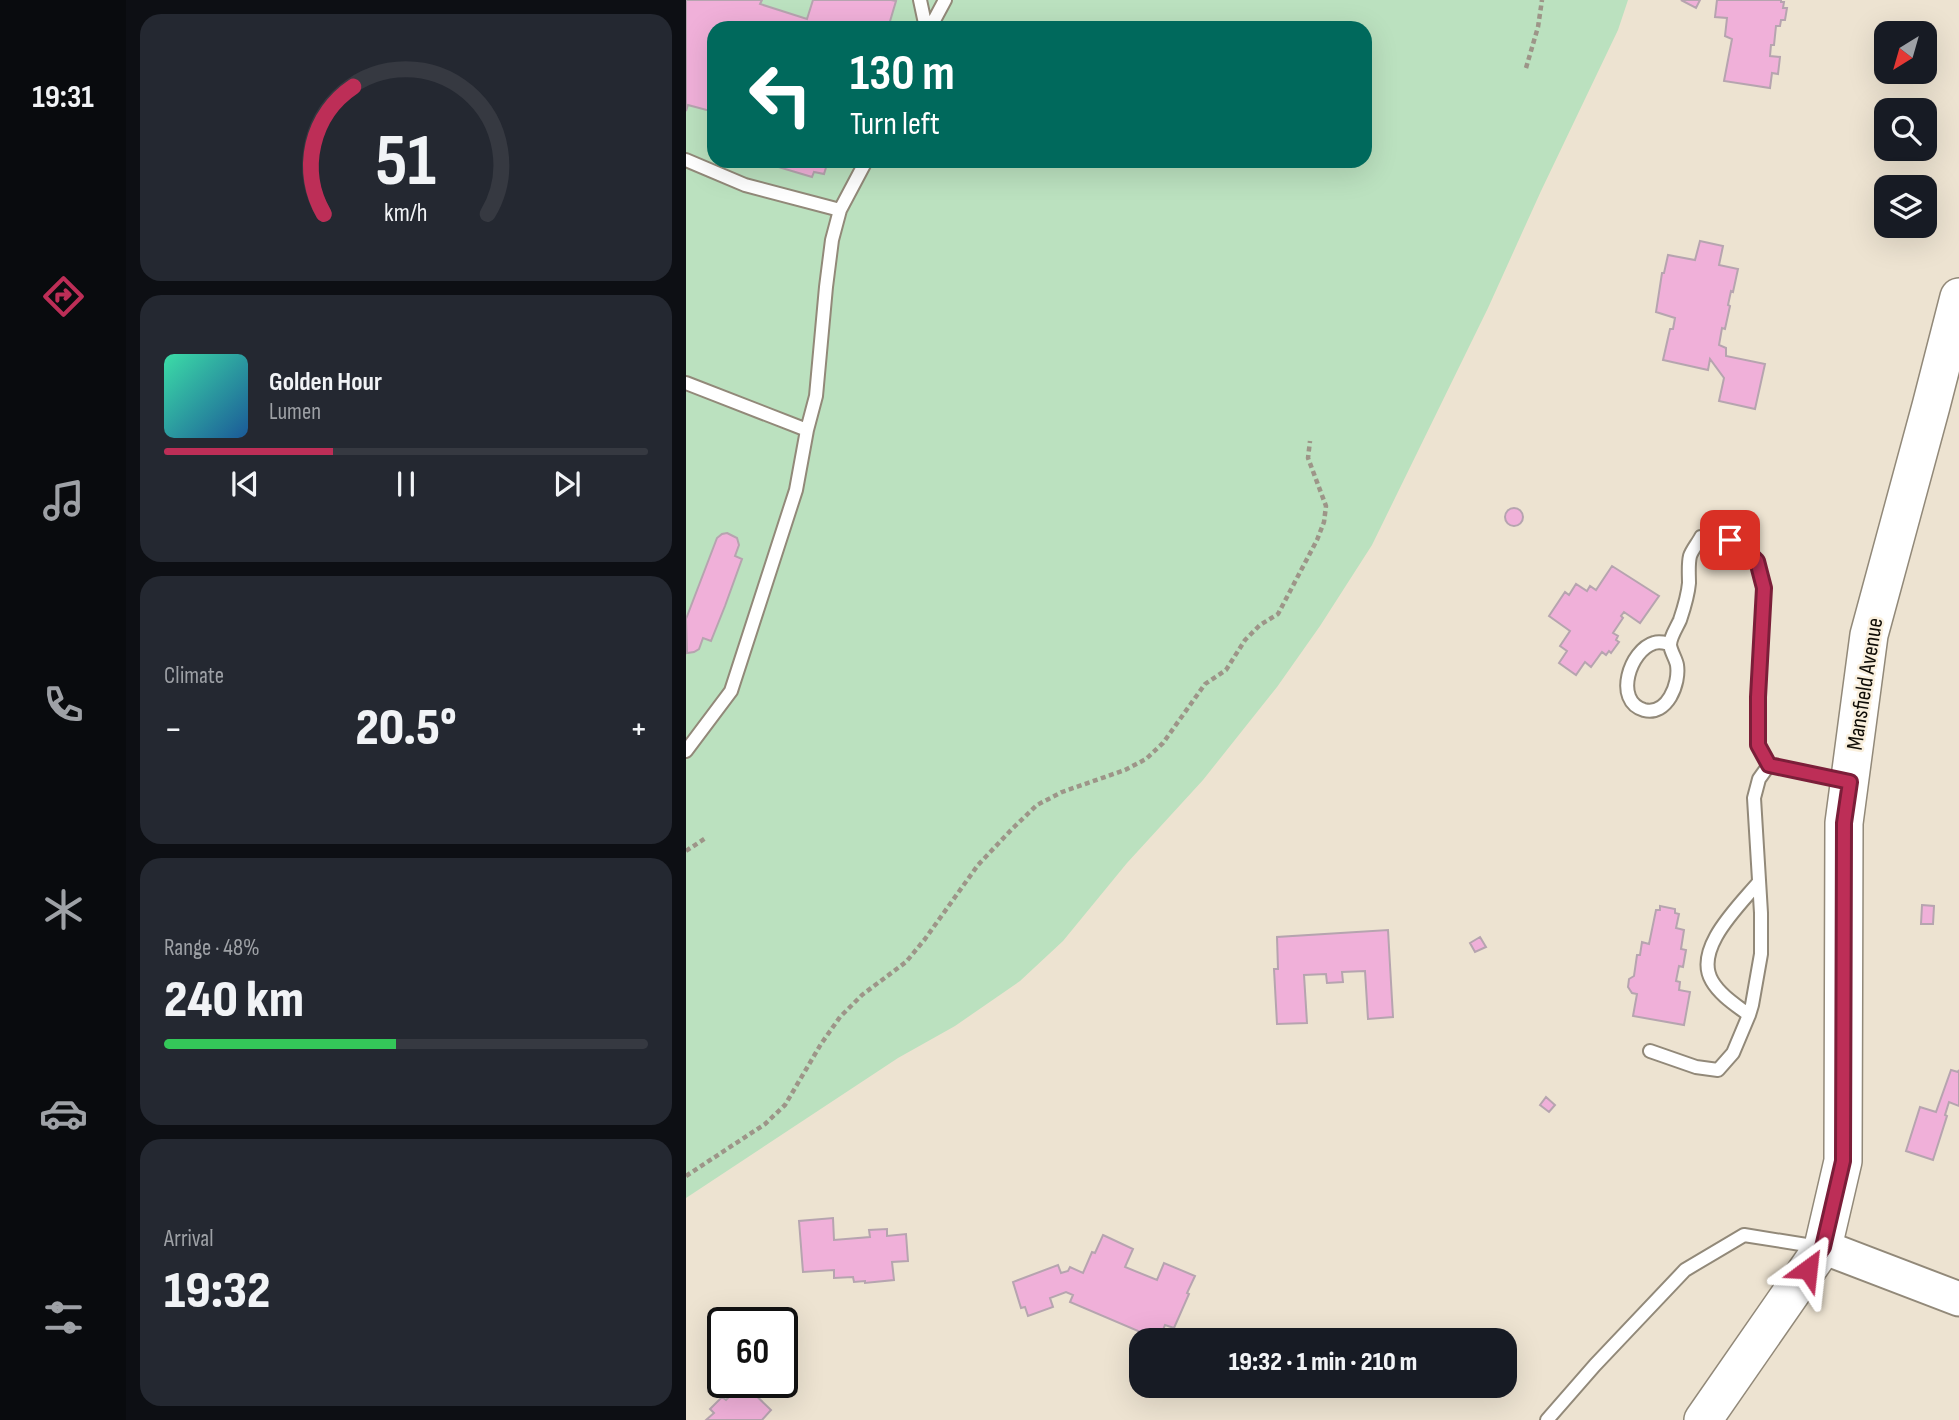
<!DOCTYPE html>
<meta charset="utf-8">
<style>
body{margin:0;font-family:"Sofia Sans Condensed",sans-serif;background:#242831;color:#f1f3f6;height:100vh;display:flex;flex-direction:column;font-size:26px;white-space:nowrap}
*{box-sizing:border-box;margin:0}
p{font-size:23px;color:#9ea1a6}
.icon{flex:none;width:38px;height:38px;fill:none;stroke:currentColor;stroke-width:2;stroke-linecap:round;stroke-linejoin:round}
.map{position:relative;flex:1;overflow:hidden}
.sheet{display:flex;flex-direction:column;gap:14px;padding:14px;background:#0d0f14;width:560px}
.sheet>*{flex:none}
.guide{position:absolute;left:21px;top:21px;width:665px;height:147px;border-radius:21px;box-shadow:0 7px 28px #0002;background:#00695c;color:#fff;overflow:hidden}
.needle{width:46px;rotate:217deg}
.buttons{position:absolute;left:1188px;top:21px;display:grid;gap:14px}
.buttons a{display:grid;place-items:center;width:63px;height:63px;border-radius:14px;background:#171b24;box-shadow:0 7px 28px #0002;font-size:35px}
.speed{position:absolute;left:21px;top:1307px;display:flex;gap:14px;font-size:35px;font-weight:700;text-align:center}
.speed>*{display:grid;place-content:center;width:91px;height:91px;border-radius:50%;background:#171b24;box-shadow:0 7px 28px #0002;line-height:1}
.speed .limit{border:4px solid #111;border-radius:10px;background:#fff;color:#111}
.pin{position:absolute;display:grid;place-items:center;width:60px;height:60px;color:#fff;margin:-30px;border-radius:14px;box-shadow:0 4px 10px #0006}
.me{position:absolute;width:77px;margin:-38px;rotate:30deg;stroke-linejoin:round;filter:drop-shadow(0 0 5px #0008)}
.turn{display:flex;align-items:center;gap:24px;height:147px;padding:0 28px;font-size:32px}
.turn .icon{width:91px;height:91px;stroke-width:2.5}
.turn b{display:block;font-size:49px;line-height:60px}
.big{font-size:52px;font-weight:800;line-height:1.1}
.sheet .widget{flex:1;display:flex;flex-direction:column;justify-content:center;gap:10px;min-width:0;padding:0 24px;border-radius:21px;background:#242831}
.sheet .dial{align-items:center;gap:0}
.dial svg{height:182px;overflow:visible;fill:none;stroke:#363941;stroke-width:7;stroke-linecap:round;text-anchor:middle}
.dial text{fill:#f1f3f6;stroke:none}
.song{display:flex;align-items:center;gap:21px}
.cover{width:84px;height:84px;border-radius:10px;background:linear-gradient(135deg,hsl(160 70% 55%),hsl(210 70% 35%))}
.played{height:7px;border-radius:4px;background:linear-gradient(90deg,#bd2e57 35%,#363941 35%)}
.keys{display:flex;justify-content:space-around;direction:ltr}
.heat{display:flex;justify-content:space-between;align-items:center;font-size:38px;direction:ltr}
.charge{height:10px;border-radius:5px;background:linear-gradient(90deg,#34c759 48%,#363941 0)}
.trip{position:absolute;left:443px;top:1328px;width:388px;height:70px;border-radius:21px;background:#171b24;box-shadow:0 7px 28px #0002;font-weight:800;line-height:70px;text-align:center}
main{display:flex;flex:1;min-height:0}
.tab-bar{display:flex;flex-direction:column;width:126px;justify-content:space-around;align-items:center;background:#090b0e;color:#9ea1a6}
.tab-bar .icon{width:49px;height:49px}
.tab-bar .active{color:#bd2e57}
.tab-bar b{font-size:32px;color:#f1f3f6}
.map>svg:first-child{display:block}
.grass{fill:#bbe1bf;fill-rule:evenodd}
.building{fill:#f0b0d9;stroke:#b6a4af;stroke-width:2}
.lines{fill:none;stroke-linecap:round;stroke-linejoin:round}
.service-casing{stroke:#928979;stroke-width:16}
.secondary-casing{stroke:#928979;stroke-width:37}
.primary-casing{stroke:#928979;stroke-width:40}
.path{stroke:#9d9588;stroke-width:4.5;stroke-dasharray:5 3.5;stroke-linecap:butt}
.service{stroke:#fff;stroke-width:12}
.secondary{stroke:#fff;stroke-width:33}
.primary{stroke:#fff;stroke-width:37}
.route-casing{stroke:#7b1e39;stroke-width:18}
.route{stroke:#bd2e57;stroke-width:12}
.labels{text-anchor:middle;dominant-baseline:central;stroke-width:5;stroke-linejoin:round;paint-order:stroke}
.street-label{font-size:23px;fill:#0f0c06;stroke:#faf0de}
</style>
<main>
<nav class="tab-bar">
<b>19:31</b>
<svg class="icon active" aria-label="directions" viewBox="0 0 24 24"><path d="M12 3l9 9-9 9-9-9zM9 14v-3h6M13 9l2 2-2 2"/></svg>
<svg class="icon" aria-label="music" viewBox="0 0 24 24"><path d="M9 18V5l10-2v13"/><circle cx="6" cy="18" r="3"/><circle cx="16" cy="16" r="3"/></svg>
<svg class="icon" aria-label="phone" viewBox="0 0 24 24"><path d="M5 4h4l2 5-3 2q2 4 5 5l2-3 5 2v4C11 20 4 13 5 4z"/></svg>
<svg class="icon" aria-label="climate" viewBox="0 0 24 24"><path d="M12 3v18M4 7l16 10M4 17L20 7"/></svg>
<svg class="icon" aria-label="car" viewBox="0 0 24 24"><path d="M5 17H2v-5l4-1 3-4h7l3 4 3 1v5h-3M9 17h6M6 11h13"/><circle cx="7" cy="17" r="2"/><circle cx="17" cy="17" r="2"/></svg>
<svg class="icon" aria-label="filters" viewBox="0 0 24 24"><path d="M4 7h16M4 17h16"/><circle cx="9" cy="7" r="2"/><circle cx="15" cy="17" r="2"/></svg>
</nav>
<section class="sheet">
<div class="widget dial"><svg viewBox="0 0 100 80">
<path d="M14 69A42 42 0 1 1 86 69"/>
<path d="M14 69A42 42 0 0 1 27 13" stroke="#bd2e57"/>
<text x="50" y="56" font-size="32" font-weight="700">51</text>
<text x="50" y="72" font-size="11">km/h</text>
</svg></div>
<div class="widget">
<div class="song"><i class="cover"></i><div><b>Golden Hour</b><p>Lumen</p></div></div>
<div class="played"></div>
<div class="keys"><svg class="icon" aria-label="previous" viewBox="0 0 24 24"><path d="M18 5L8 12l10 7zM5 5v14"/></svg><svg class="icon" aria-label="pause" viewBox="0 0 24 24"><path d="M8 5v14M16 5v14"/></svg><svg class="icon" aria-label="next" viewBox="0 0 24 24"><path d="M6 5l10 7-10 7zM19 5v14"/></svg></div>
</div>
<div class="widget"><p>Climate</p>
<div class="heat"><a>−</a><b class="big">20.5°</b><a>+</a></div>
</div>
<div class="widget"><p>Range · 48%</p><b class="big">240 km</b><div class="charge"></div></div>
<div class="widget"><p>Arrival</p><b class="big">19:32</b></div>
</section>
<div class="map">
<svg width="1273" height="1420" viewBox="0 0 1273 1420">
<rect width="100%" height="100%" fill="#ede3d1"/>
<path class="grass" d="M0,0h942l-10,30 -77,161 -53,117 -116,237 -52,81 -43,61 -74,93 -76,83 -64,78 -43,40 -65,45 -57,32 -212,140zM28,28h651v133h-651z"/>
<path class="building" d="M0,0h76l-2,4 47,15 6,-19h78l5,1 -8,27h-174v84l-26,-7 -2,6z
M995,0h19l-4,8z
M1031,0h64v2h3l-1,6h4l-2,12h-4l-1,6h-4l-2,19h-3l-1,11 10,1 -2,17 -6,-1 -2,15 -46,-7 8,-42 -7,-3 2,-18 -12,-1z
M79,161h63l-4,13 -10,-2 -2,5 -47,-14z
M1014,241l23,5 -4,19 19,4 -5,23 -2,-1 -3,14 2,1 -5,23 -3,-1 -3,17 7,3v8l39,8 -10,45 -36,-8 5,-23 -14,-19 -2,11 -45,-10 7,-31h3l2,-11 -19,-6 6,-39h2l4,-18 27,5z
M819 517a9 9 0 1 1 18 0a9 9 0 1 1-18 0Z
M41,533l10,5 2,7 -4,11 7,3 -17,47 -14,35 -8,-3 -4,11 -5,3 -7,1 -1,-34 31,-81 5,-4z
M926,566l47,30 -19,27 -16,-11 -3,4 2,2 -10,15 5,3 -2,4 3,2 -8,11 -2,-2 -3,4 -4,-3 -11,15 -6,-5 -9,13 -17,-12 8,-12 -7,-5 10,-15 -21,-15 16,-24 4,3 7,-11 11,7 3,-5 6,4z
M1236,905l12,1 -1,18h-12z
M974,906l15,3v4l4,1 -3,14 8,2 -3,19 5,1 -3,17 -4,-1 -3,15 4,1 -1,8 11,2 -6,33 -51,-9 4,-22 -5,-1 -4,-6 1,-8 5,-3 3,-21h3l2,-13 7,2 7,-34h4z
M702,930l5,87 -25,2 -3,-48 -23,1 1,10 -16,1 -1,-9 -22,1 3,48 -30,1 -3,-55h4l-1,-32z
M794,937l6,10 -11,5 -5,-9z
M1265,1070l7,2 1,-2v36l-10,-4 -4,13 2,1 -14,44 -27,-9 14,-44 16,5z
M860,1097l9,8 -6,7 -9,-7z
M147,1218l1,22 36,-3 -1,-7 18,-1v7l19,-2 2,27 -16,1 2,18 -29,3v-2l-11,1 -1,-5 -19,1v-8l-31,2 -4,-51z
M417,1235l30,14 -8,18 32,13 7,-17 31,13 -8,17 2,1 -15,34 -9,-3 -6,15 -89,-38 3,-7 -7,-3 -16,6 3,9 -25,9 -3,-9 -4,1 -8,-26 45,-17 3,8 7,-2 2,-4 13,6 9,-21 3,1z
M57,1383l28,27 -9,10h-56l8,-7 -4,-4 12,-12 4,3z"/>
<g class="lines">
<g class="service-casing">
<path id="service" d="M234,0l6,28
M244,28l15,-28
M0,160l59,25 95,25
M0,383l121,47
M984,644c-5,-1 -10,-3 -16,-1 -24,7 -41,58 -10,67 23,6 36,-26 33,-45 -1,-6 -6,-13 -7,-20 0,-8 7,-18 10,-25 4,-12 8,-25 9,-37 0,-8 -1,-19 1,-27 2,-6 8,-13 11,-19l29,3 15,9 12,12 7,27 -6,109v48l11,20
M0,751l45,-60 65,-201 11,-60 9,-34 10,-109 6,-47 8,-30 26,-49
M1063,1015c-13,-10 -29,-20 -37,-34 -19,-32 27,-75 46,-98
M964,1051l46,16 22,3 15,-17 16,-38 3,-10 9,-51v-41l-7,-115 5,-19 10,-14 77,16
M861,1420l48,-55 90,-95 59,-35 75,12"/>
</g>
<g class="secondary-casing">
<path id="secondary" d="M1137,1247l136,52"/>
</g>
<g class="primary-casing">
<path id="primary" d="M1017,1420l120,-173 20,-86 1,-338 25,-188 62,-229 28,-109"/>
</g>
<path class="path" d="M840,68l12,-41 4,-27
M0,851l21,-14
M0,1176l79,-52 20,-19 36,-61 19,-27 22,-22 44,-33 19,-23 53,-74 34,-36 25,-24 25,-13 63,-22 21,-11 17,-16 42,-59 21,-14 19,-30 15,-15 18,-11 39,-74 7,-18 2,-16 -18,-48 2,-17"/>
<use href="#service" class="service"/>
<use href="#secondary" class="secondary"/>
<use href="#primary" class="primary"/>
</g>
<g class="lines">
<g class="route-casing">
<path id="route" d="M1044,540l15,9 12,12 7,27 -6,109v48l11,20 81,17 -6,41 -1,338 -20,86 -15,22"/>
</g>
<use href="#route" class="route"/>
</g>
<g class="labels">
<g class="street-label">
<text transform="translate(1179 684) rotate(-81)">Mansfield Avenue</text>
</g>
</g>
</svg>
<div class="buttons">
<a><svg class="needle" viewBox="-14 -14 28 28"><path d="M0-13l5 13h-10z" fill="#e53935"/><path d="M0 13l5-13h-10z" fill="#9ea1a6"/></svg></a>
<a><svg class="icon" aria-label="search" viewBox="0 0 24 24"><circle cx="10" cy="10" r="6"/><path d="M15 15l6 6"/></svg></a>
<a><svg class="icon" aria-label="layers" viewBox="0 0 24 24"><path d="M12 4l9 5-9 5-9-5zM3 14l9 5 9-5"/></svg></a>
</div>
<div class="speed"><div class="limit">60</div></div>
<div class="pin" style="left:1044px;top:540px;background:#d93025"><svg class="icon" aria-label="arrive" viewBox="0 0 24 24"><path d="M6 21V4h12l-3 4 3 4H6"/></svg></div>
<svg class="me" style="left:1122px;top:1269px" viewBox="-20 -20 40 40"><path d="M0-17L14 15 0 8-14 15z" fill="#bd2e57" stroke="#fff" stroke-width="4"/></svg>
<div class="trip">19:32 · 1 min · 210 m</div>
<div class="guide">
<div class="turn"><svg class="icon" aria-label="left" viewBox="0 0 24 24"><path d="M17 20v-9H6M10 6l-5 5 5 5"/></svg><div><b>130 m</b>Turn left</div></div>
</div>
</div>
</main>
